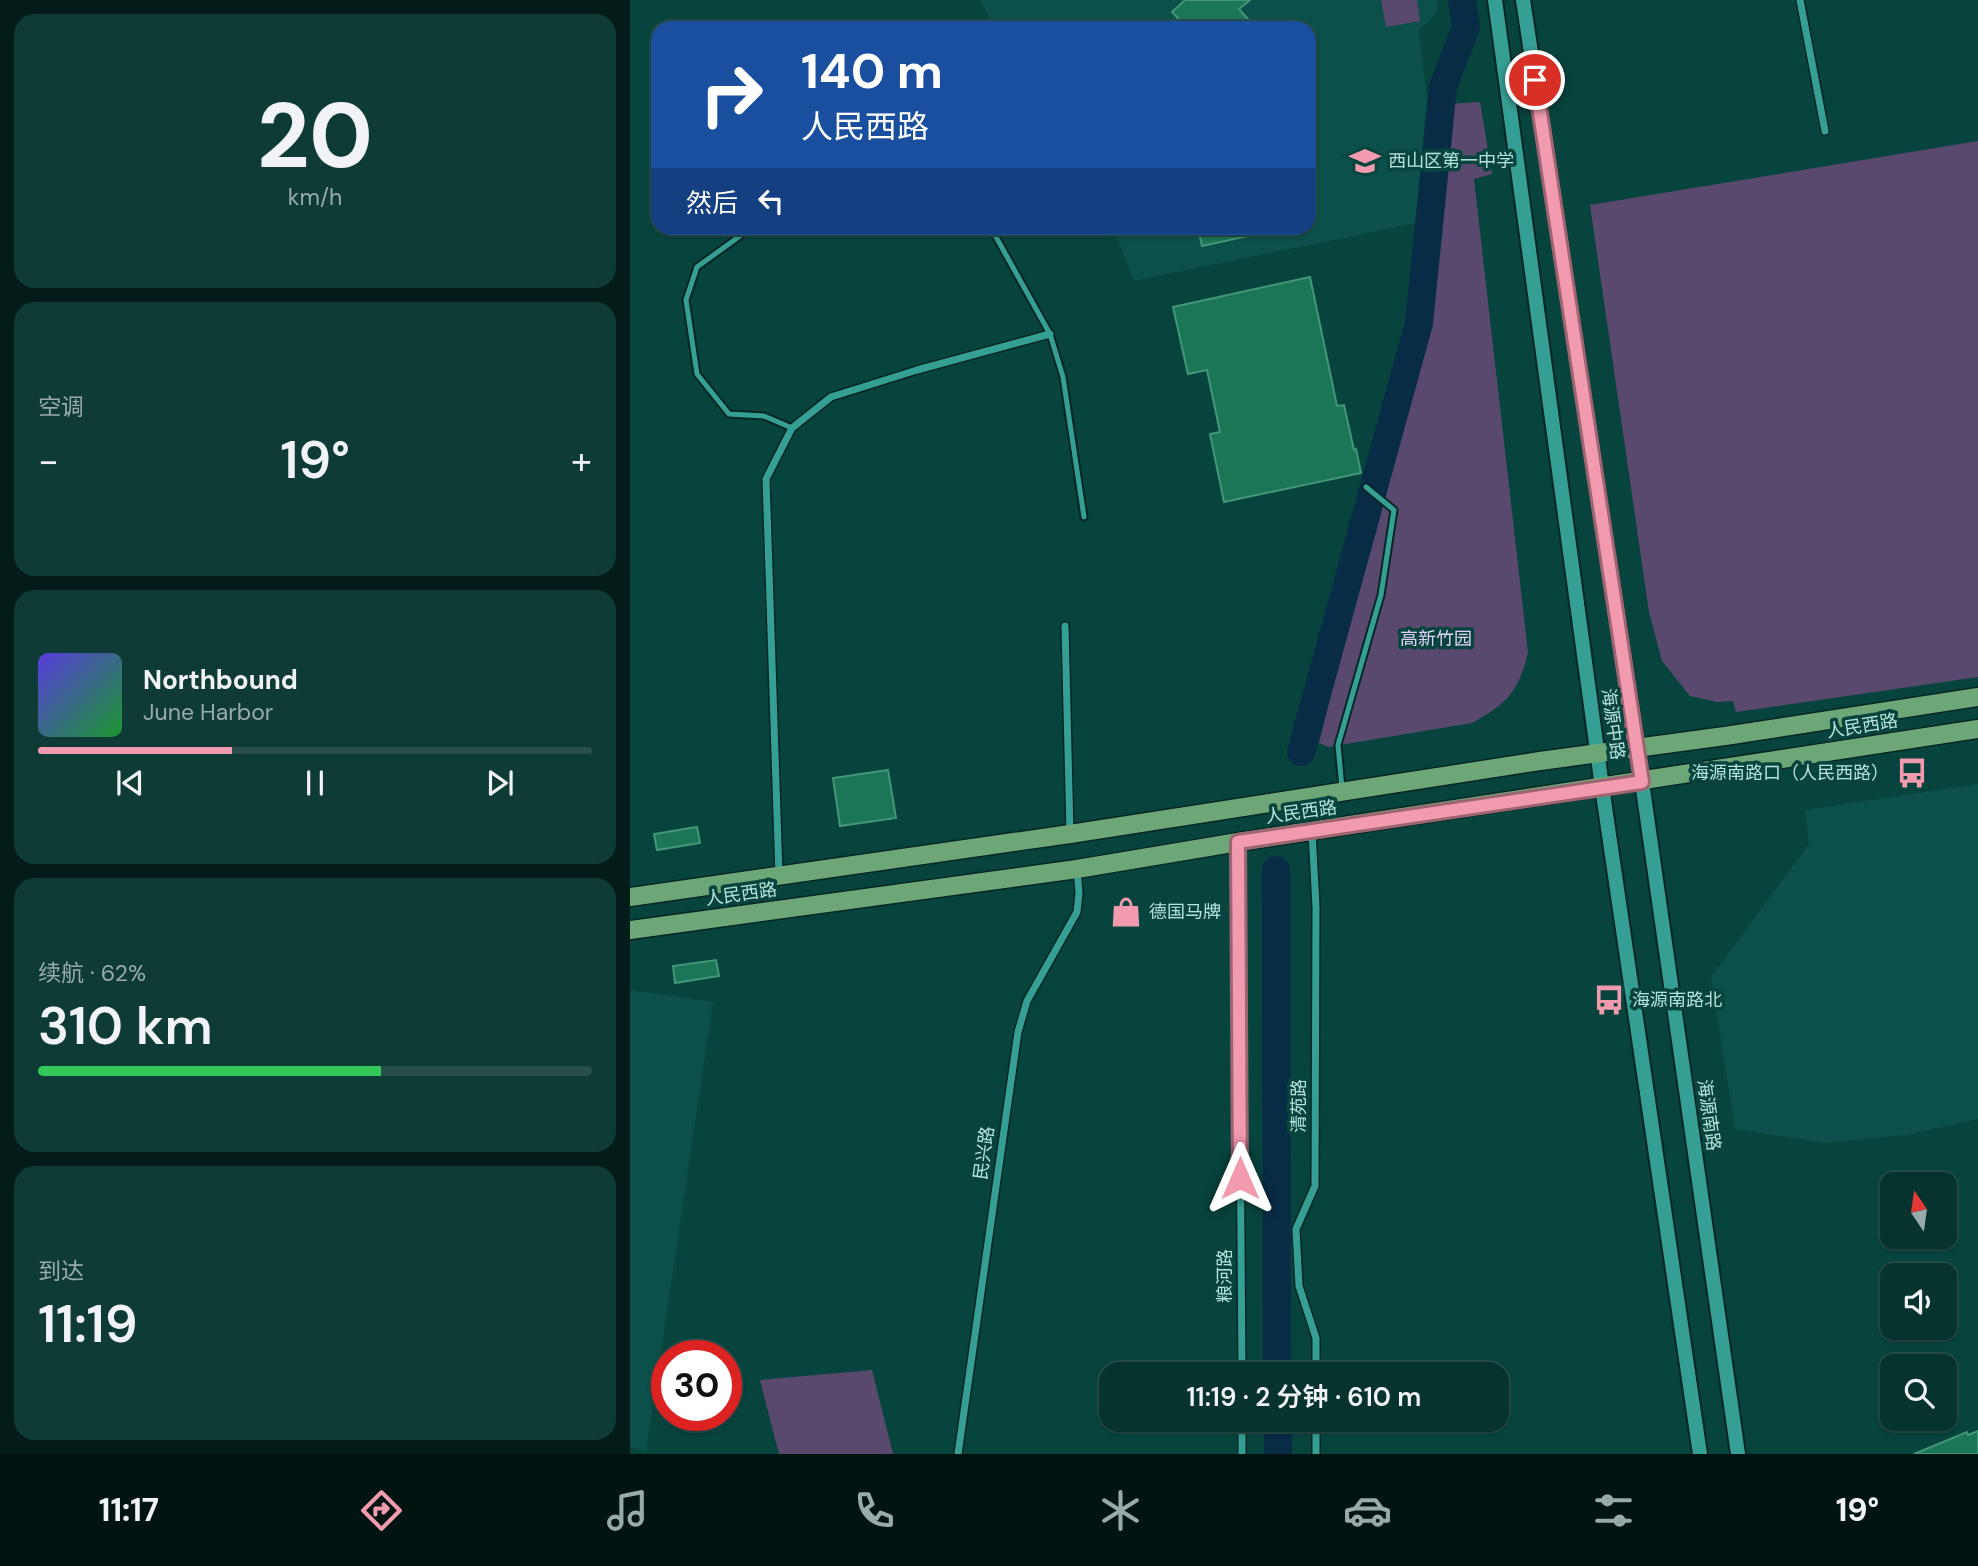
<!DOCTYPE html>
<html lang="zh">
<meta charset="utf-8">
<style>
body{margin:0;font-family:"DM Sans","Noto Sans SC",sans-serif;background:#0f3b36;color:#f1f3f6;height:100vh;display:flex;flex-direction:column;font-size:26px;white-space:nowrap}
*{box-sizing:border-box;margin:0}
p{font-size:23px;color:#98aaaa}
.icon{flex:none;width:38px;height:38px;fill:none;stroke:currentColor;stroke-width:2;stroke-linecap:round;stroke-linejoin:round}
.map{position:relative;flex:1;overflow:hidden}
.side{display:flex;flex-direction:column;gap:14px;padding:14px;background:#031c19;width:630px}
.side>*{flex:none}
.banner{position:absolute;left:21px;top:21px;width:665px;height:214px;border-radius:21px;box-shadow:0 2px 5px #0004,0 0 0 2px #274e4a;background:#1a4fa0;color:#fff;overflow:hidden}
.needle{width:46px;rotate:347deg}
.tools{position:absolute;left:1250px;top:1172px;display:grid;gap:14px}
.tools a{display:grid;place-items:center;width:77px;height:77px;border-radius:14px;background:#06332e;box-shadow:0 2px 5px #0004,0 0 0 2px #274e4a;font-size:35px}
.speed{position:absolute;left:21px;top:1340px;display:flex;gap:14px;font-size:35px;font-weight:700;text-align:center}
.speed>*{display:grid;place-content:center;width:91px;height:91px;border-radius:50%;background:#06332e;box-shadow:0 2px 5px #0004,0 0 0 2px #274e4a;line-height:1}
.speed .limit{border:10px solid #d22;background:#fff;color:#111}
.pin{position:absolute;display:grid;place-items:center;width:60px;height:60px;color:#fff;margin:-30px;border:4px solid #fff;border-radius:50%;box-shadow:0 2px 7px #0007}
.me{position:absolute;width:77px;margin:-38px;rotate:0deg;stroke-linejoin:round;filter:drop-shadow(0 0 5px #0008)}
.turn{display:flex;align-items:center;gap:24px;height:147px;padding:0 35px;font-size:32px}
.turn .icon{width:91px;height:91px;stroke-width:2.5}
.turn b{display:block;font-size:49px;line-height:60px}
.then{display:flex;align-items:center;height:66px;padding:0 35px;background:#0003;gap:14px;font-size:26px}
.big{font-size:52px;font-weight:600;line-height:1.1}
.side .card{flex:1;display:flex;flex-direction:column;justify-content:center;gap:10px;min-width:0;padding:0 24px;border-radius:21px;background:#0f3b36}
.side .dial{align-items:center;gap:0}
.dial b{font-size:91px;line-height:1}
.song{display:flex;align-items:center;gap:21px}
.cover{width:84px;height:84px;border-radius:10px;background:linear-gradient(135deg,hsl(250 70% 55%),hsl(130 70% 35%))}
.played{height:7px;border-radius:4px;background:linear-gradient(90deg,#f29aae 35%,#274e4a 35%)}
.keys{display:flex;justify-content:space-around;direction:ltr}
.heat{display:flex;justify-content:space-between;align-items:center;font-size:38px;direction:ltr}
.charge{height:10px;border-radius:5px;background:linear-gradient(90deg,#34c759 62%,#274e4a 0)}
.trip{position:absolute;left:469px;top:1362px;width:410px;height:70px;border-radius:21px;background:#06332e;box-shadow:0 2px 5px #0004,0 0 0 2px #274e4a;font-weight:600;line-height:70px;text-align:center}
.tab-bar{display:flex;height:112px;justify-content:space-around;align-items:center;background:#021412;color:#98aaaa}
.tab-bar .icon{width:49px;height:49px}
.tab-bar .on{color:#f29aae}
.tab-bar b{font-size:32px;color:#f1f3f6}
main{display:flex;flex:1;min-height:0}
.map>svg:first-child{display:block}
.built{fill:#0b504a}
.green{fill:#5a496e}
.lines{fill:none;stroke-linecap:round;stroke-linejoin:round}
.river{stroke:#092c46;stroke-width:28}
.building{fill:#1b7657;stroke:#439676;stroke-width:2}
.lane-casing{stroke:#062724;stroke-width:9}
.street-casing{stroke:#062724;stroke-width:10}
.secondary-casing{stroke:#062724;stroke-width:18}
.primary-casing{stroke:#062724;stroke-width:21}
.lane{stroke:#369f94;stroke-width:5}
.street{stroke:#369f94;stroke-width:7}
.secondary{stroke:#369f94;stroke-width:14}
.primary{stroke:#6ea777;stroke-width:18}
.route-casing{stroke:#9d6471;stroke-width:18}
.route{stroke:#f29aae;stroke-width:12}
.labels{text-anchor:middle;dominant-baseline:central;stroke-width:7;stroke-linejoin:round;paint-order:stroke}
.poi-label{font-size:18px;fill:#b5e3dc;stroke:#08443e;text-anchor:start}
.park-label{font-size:18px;fill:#e1d0f5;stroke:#08443e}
.street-label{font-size:18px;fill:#b5e3dc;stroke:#08443e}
</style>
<main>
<section class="side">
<div class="card dial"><b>20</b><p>km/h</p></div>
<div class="card"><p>空调</p>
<div class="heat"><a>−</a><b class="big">19°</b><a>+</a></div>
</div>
<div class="card">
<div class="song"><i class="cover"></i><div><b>Northbound</b><p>June Harbor</p></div></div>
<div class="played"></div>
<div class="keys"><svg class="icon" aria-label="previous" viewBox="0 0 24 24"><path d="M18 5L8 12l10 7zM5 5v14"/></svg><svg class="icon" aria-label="pause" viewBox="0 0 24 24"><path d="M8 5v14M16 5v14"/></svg><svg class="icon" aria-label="next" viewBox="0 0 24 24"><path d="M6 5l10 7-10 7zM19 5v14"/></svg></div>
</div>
<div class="card"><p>续航 · 62%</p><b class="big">310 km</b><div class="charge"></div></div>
<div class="card"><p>到达</p><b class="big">11:19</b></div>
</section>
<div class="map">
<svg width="1348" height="1454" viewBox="0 0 1348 1454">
<rect width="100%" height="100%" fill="#08443e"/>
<path class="built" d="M349,0h457l2,11 -19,20 8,67 -11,125 -282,58 -21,-53h196v-200h-313z
M1348,784v335l-72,16 -81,8 -90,-14 -24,-152 98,-133 -4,-34z
M0,990l83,12 -67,450 -16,-5z"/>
<path class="green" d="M751,0h36l3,21 -34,6z
M850,102l12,72 -18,5 54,473c-9,39 -21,52 -56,71l-144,24 -9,-4 105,-430 23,-209z
M1348,141v536l-242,35 -3,-11 -16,1 -27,-6 -28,-35 -13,-49 -59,-407z
M242,1370l21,84h-114l-19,-74z"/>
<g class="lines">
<path class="river" d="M671,752l118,-429 24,-236 23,-60 -4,-27
M646,870l1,504
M648,1419v35"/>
</g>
<path class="building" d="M555,0h65l-11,9 17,19h-69l-15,-16z
M568,228h64v5l-60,13z
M680,277l27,129 7,-1 10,45 2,-1 5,24 -137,29 -14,-68 10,-2 -13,-62 -19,4 -15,-67z
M258,770l8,48 -56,8 -7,-48z
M67,827l3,16 -43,7 -3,-16z
M86,960l3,16 -44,7 -2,-17z
M1348,1431v23h-64l53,-22 1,3z"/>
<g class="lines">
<g class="lane-casing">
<path id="lane" d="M121,228l-54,39 -11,33 11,74 32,40 35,2 28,12
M361,228l59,106 13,43 21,140
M712,788l-4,-43 43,-150 13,-85 -28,-23"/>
</g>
<g class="street-casing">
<path id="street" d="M1170,0l25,131
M435,626l5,207
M682,832l4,75 -1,279 -19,43 3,57 17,52v36
M608,843l4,531
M149,875l-13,-396 26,-51 39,-31 86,-27 133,-36
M612,1419v35
M686,1419v35
M328,1454l60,-422 9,-31 50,-89 2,-19 -2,-24"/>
</g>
<g class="secondary-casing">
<path id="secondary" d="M865,0l107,787 98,667
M893,0l114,747 101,707"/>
</g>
<g class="primary-casing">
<path id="primary" d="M0,897l440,-63 470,-73 185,-25 253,-39
M0,930l447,-61 161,-27 740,-113"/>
</g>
<use href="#lane" class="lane"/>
<use href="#street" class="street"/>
<use href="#secondary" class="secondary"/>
<use href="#primary" class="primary"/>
</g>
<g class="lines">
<g class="route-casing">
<path id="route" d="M610,1178l-2,-336 404,-60 -107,-702"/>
</g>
<use href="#route" class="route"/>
</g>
<defs>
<g id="school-bare" transform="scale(2.415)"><path d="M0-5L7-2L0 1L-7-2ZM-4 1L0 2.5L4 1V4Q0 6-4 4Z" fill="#f29aae" stroke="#08443e" stroke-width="2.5" paint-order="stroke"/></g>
<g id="bus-bare" transform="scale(2.415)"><path d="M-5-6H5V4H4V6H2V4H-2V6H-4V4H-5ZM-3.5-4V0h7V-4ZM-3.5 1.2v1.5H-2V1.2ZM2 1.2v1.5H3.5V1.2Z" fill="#f29aae" stroke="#08443e" stroke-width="2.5" paint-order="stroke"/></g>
<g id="shop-bare" transform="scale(2.415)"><path d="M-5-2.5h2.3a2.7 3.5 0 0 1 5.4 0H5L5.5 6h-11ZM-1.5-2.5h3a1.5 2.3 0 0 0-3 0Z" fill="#f29aae" stroke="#08443e" stroke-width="2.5" paint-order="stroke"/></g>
</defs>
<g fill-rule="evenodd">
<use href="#school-bare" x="735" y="161"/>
<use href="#bus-bare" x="1282" y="773"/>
<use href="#shop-bare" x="496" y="912"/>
<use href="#bus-bare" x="979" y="1000"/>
</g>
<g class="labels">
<g class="poi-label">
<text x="758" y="161">西山区第一中学</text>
<text x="1259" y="773" text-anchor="end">海源南路口（人民西路）</text>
<text x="519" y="912">德国马牌</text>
<text x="1002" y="1000">海源南路北</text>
</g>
<g class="park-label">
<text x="806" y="639">高新竹园</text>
</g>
<g class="street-label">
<text transform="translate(983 724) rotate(82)">海源中路</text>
<text transform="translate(1232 726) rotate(-9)">人民西路</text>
<text transform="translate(671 812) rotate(-8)">人民西路</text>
<text transform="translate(111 894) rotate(-8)">人民西路</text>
<text transform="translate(669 1106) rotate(-90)">清苑路</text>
<text transform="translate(1079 1115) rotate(82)">海源南路</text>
<text transform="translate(354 1153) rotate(-82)">民兴路</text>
<text transform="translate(595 1276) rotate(-90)">粮河路</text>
</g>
</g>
</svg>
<div class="tools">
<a><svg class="needle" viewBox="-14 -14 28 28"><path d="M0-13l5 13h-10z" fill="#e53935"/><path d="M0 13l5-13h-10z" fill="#98aaaa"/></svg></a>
<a><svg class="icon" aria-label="sound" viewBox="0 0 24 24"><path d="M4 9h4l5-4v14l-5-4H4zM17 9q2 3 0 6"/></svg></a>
<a><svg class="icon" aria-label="search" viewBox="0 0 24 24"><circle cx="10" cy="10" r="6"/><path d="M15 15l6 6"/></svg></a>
</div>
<div class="speed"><div class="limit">30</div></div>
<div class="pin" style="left:905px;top:80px;background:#d93025"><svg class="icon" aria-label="arrive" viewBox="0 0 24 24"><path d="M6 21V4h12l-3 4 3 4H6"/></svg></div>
<svg class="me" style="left:610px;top:1178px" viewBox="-20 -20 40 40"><path d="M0-17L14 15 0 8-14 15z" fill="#f29aae" stroke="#fff" stroke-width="4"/></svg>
<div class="trip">11:19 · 2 分钟 · 610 m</div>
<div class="banner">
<div class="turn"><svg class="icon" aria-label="right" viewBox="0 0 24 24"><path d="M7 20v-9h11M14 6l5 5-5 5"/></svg><div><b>140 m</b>人民西路</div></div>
<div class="then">然后<svg class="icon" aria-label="left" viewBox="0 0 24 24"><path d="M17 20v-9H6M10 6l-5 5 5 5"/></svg></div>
</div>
</div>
</main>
<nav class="tab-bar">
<b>11:17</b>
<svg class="icon on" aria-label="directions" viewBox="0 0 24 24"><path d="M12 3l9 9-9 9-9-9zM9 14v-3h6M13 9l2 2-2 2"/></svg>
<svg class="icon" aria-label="music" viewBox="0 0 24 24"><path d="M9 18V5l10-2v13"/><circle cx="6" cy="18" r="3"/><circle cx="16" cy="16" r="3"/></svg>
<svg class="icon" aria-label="phone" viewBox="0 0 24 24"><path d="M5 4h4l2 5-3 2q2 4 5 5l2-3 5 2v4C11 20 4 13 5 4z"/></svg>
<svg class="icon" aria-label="climate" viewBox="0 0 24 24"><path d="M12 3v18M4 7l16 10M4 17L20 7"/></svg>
<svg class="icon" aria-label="car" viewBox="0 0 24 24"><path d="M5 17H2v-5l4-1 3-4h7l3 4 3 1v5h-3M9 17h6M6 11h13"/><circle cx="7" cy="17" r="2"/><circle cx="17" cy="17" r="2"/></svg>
<svg class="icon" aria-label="filters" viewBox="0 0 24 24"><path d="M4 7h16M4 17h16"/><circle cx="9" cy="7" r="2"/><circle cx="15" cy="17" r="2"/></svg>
<b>19°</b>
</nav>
